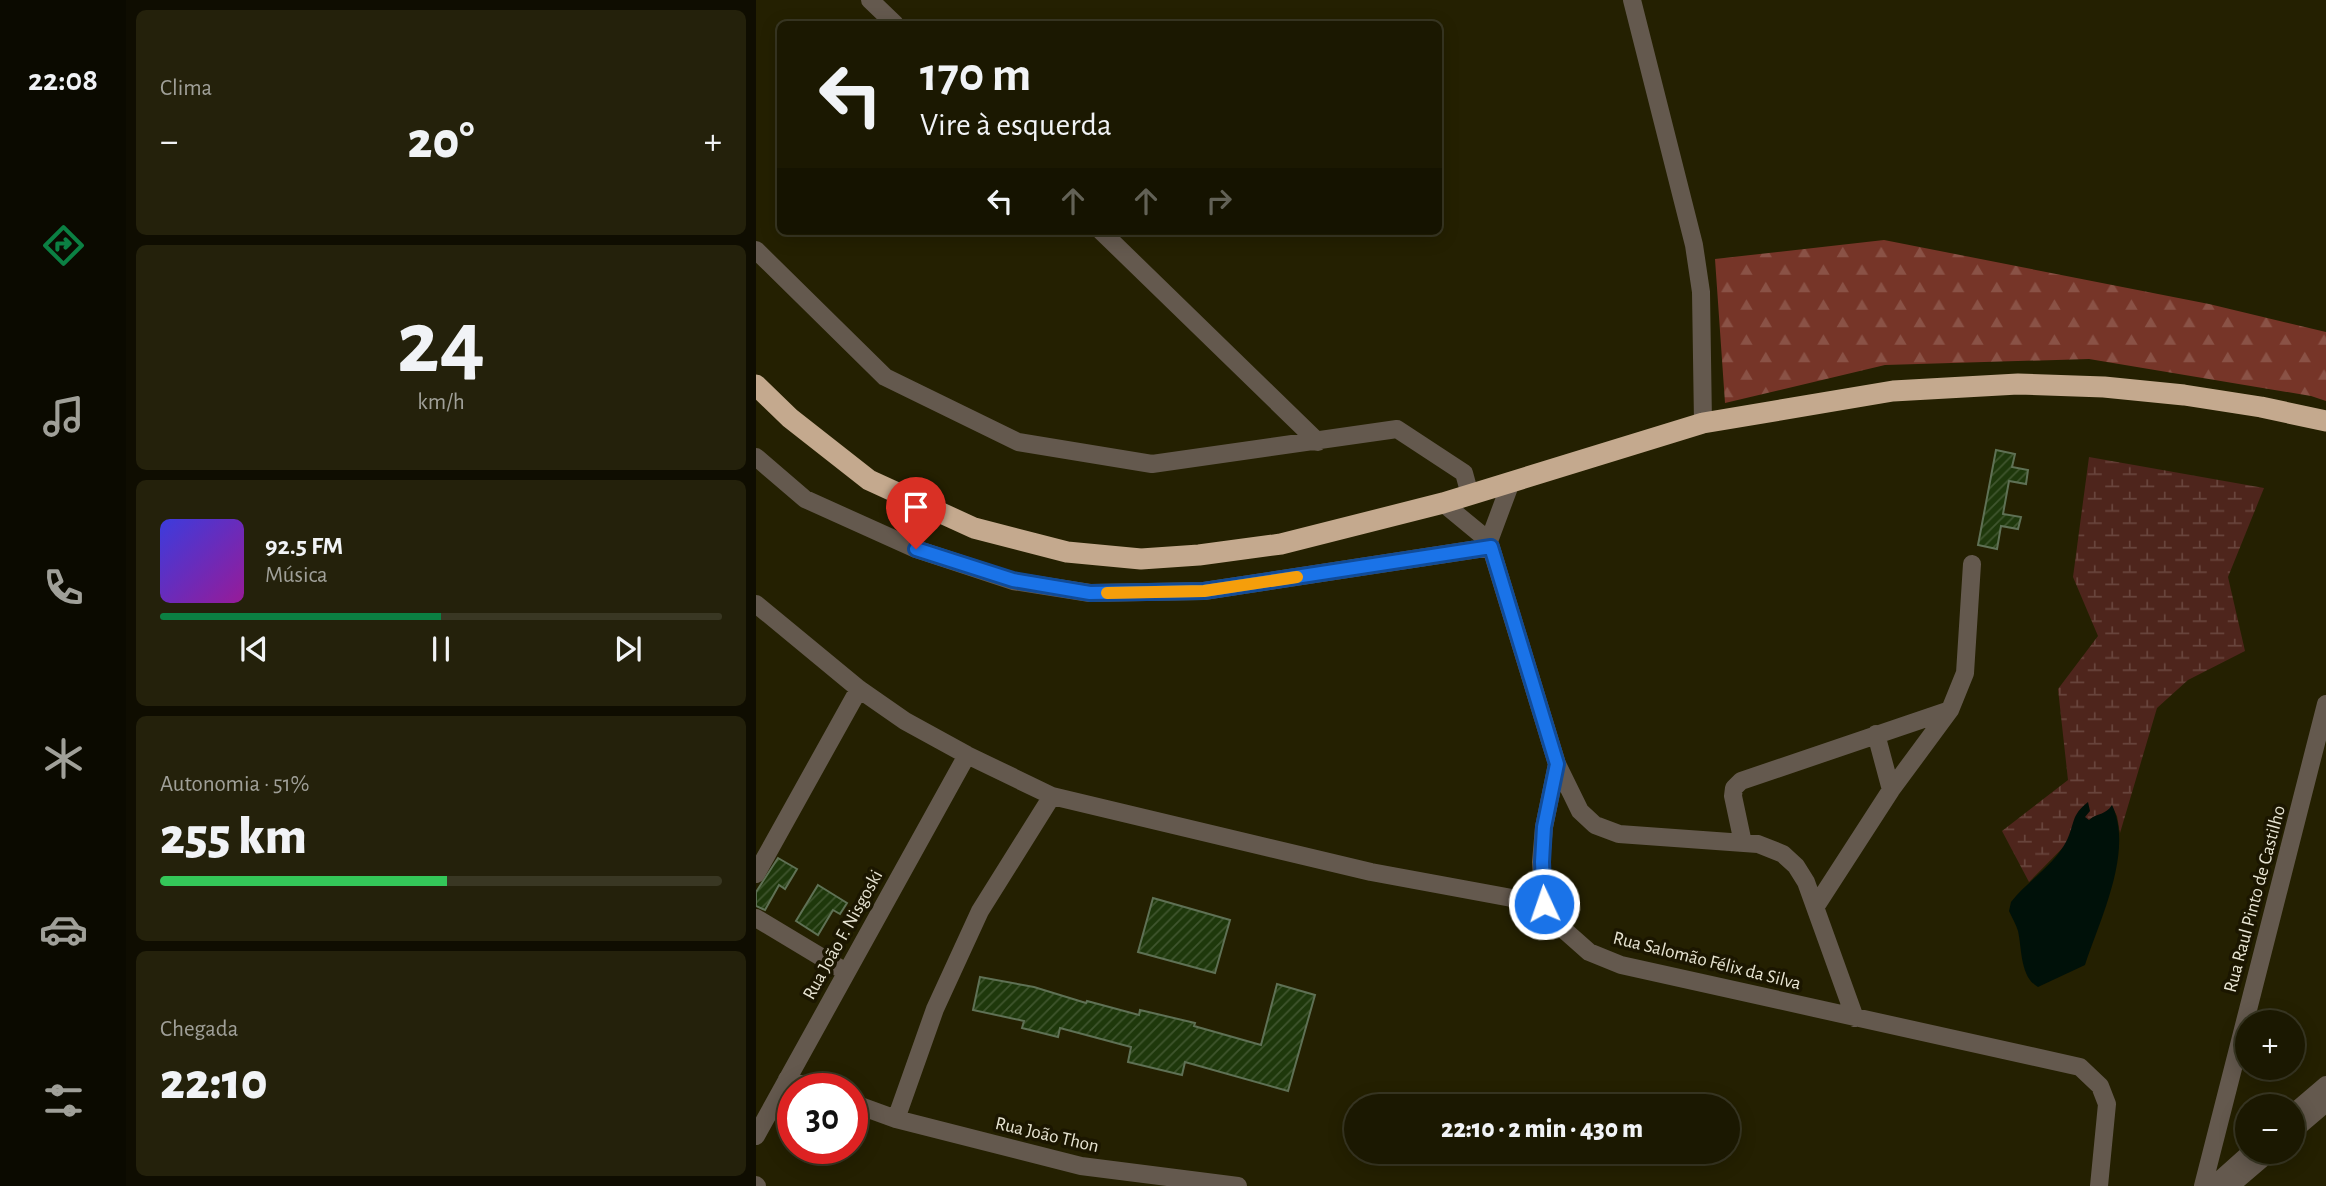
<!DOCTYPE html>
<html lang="pt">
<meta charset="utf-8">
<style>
body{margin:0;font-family:"Alegreya Sans",sans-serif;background:#24210b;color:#f1f3f6;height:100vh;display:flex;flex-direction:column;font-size:26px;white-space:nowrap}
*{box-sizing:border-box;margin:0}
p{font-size:23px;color:#a0a099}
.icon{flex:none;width:38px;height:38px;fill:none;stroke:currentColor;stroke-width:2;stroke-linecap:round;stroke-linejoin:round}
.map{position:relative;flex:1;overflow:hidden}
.drawer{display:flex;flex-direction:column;gap:10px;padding:10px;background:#0f0d01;width:630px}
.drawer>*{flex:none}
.top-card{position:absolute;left:21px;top:21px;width:665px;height:214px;border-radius:10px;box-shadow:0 4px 18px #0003,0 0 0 2px #393723;background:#1b1801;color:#f1f3f6;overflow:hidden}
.tools{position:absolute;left:1479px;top:1010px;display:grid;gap:14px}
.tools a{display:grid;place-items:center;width:70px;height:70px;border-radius:50%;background:#1b1801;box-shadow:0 4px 18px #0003,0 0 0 2px #393723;font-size:35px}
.speed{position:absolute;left:21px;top:1073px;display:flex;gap:14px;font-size:35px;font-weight:700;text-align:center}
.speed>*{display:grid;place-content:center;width:91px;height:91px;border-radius:50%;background:#1b1801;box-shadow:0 4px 18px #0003,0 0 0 2px #393723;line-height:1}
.speed .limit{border:10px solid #d22;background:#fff;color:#111}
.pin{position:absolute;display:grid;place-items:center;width:60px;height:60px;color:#fff;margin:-72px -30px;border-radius:50% 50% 50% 0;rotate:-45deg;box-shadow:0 0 7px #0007}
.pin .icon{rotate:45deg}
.me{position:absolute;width:77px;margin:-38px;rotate:357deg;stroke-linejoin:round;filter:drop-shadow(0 0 5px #0008)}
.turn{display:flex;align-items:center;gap:24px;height:147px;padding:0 28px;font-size:32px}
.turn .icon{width:91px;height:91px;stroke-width:2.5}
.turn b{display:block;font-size:49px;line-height:60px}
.lanes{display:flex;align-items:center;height:66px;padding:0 28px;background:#0003;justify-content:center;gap:35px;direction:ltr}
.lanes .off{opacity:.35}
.big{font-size:52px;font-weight:800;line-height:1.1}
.drawer .tile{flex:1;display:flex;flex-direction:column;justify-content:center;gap:10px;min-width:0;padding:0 24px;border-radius:10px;background:#24210b}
.drawer .dial{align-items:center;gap:0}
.dial b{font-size:91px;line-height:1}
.song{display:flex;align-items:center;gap:21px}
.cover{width:84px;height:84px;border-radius:10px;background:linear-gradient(135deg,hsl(240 70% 55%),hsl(300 70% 35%))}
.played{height:7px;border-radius:4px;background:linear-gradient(90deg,#0b8043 50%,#393723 50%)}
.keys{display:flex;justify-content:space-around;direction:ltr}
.heat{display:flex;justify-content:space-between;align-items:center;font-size:38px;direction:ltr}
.charge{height:10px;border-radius:5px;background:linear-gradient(90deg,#34c759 51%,#393723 0)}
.trip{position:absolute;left:588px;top:1094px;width:396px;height:70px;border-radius:35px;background:#1b1801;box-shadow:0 4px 18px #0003,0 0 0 2px #393723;font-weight:800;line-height:70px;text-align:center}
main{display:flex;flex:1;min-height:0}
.tabs{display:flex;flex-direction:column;width:126px;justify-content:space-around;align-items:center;background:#0b0a00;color:#a0a099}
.tabs .icon{width:49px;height:49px}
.tabs .on{color:#0b8043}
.tabs b{font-size:32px;color:#f1f3f6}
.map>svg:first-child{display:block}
.forest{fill:url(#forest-firs)}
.wetland{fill:url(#wetland-marsh)}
.water{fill:#001109}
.building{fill:url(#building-hatch);stroke:#5f7155;stroke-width:2}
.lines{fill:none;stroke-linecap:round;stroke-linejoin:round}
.minor{stroke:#64594e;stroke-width:18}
.highway{stroke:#c4a98e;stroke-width:21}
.route-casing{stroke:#114b97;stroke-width:18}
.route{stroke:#1a73e8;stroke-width:12}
.slow{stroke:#f59e0b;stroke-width:12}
.labels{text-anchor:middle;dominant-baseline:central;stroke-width:7;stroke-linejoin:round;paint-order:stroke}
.street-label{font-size:19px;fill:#e8e5d3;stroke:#1b1600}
</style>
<main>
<nav class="tabs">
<b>22:08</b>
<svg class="icon on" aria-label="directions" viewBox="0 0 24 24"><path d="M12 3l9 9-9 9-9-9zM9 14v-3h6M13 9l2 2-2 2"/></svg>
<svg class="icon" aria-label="music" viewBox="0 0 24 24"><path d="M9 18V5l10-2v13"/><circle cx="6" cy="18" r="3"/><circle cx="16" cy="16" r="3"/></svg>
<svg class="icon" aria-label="phone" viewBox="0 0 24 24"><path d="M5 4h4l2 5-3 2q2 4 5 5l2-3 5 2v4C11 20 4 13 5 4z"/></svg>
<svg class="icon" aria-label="climate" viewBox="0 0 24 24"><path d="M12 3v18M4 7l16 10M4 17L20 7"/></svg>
<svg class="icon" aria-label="car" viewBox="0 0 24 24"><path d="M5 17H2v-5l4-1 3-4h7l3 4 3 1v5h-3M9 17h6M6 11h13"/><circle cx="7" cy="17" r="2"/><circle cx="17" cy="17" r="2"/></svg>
<svg class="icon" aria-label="filters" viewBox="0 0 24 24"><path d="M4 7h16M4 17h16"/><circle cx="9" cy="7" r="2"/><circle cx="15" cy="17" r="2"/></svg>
</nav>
<section class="drawer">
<div class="tile"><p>Clima</p>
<div class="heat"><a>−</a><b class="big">20°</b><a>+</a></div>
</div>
<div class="tile dial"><b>24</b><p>km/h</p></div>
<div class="tile">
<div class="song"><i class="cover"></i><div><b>92.5 FM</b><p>Música</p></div></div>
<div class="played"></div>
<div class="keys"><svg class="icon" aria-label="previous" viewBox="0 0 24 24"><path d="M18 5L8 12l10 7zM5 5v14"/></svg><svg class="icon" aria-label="pause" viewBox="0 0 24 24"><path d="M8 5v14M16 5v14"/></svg><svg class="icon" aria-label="next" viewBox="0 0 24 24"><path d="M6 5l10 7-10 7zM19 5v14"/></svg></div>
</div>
<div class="tile"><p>Autonomia · 51%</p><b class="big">255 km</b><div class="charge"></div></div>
<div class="tile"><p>Chegada</p><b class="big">22:10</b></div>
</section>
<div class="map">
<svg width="1570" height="1186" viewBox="0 0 1570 1186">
<defs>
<pattern id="forest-firs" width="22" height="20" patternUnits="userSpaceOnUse" patternTransform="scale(1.75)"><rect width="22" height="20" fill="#763528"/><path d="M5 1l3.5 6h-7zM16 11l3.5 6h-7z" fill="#8a5246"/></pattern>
<pattern id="wetland-marsh" width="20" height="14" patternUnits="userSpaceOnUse" patternTransform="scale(1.75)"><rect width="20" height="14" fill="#4e251c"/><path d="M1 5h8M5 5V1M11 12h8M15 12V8" fill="none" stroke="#68443c"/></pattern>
<pattern id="building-hatch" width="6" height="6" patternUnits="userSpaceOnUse" patternTransform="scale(1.75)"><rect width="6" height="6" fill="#1e380b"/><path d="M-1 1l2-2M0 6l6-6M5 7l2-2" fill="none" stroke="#3f552e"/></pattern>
</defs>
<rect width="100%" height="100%" fill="#242001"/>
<path class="forest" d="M1128,240l325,64 117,28v69l-15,-5 -222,-37 -204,6 -160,38 -10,-144z"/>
<path class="wetland" d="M1333,457l175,31 -36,89 17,74 -57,29 -31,28 -37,125 -3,-17 -5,-10 -5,7 -14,4 -64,65 -27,-51 66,-51 -10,-91 40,-53 -25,-59z"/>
<path class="water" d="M1332,802l2,9 -5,6 4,3c8,-7 17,-5 23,-15 22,46 -12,114 -27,160l-47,22c-18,-10 -16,-38 -20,-56 -2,-7 -6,-13 -9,-20l2,-9c17,-22 44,-37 56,-62 8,-17 4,-25 21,-38z"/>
<path class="building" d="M1240,450l19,4 -3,13 16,3 -2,14 -17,-3 -6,33 18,3 -3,12 -17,-3 -4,23 -19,-4z
M22,858l19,11 -12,20 -6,-4 -14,25 -9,-4v-14z
M62,885l29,18 -7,11 -7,-4 -15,25 -22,-14z
M397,898l77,22 -15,53 -77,-21z
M224,977l54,10 52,16 1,-2 52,14 1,-5 55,13 -1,3 67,19 16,-61 38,11 -27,96 -103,-29 -3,13 -54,-13 3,-15 -71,-19 -2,9 -36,-9 2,-7 -51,-11z"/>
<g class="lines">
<path class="minor" d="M114,0l25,24
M876,0l62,245 7,47 2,131
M345,231l217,211
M0,250l129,127 133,65 134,22 245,-35 67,44 6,22
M0,457l49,42 111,50 97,32 77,12 114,-2 287,-44
M687,503l46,38
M733,541l68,223 -13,63 -3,35 3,42 10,17 35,31 32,13 459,102 20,19 7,18 -8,82
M733,541l22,-59
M0,604l103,85 46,32 62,34 85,41 319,76 173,32
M1120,734l15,56
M801,764l23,47 15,14 24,9 139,10 25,10 13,12 10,16 49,136
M987,843l-10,-47 1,-8 7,-7 209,-71
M0,874l103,-185
M1060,906l75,-116 59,-80 15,-37 7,-109
M0,918l90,54
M31,1079l27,9
M96,1103l44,16 185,47 157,20
M1536,1114l34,-29
M140,1119l39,-110 45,-98 72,-115
M1536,1132l34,-29
M0,1136l211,-381
M0,1185l1,1
M1447,1186l123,-482
M1457,1186l38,-34
M1474,1186l40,-34"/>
<path class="highway" d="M0,385l34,33 79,62 105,48 93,24 74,7 58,-4 82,-11 162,-41 260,-80 190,-32 125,-7 86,3 80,8 77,12 65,14"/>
</g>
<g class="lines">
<g class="route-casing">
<path id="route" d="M160,549l97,31 77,13 114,-2 287,-44 66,217 -13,63 -2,35 2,42"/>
</g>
<use href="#route" class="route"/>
<path class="slow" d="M351,593l97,-2 93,-14"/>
</g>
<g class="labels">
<g class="street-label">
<text transform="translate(1499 899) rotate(-75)">Rua Raul Pinto de Castilho</text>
<text transform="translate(87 935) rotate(-61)">Rua João F. Nisgoski</text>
<text transform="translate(951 961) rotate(14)">Rua Salomão Félix da Silva</text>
<text transform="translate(291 1135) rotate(13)">Rua João Thon</text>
</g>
</g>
</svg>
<div class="tools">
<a>+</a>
<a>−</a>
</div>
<div class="speed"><div class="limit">30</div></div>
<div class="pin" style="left:160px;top:549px;background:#d93025"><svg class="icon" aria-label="arrive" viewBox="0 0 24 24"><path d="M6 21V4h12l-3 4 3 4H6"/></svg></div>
<svg class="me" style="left:788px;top:904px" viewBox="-20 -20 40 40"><circle r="17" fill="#1a73e8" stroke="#fff" stroke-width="3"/><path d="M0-11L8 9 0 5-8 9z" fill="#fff"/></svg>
<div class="trip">22:10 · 2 min · 430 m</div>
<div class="top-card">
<div class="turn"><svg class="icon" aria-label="left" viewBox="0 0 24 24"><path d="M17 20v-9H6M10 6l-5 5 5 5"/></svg><div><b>170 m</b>Vire à esquerda</div></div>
<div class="lanes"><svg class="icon" aria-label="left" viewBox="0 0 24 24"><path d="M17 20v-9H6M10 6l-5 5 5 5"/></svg><svg class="icon off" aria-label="ahead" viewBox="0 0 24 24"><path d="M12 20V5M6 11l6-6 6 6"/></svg><svg class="icon off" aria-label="ahead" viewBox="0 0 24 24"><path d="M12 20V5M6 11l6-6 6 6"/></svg><svg class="icon off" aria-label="right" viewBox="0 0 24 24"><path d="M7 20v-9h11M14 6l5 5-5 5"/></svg></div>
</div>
</div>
</main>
